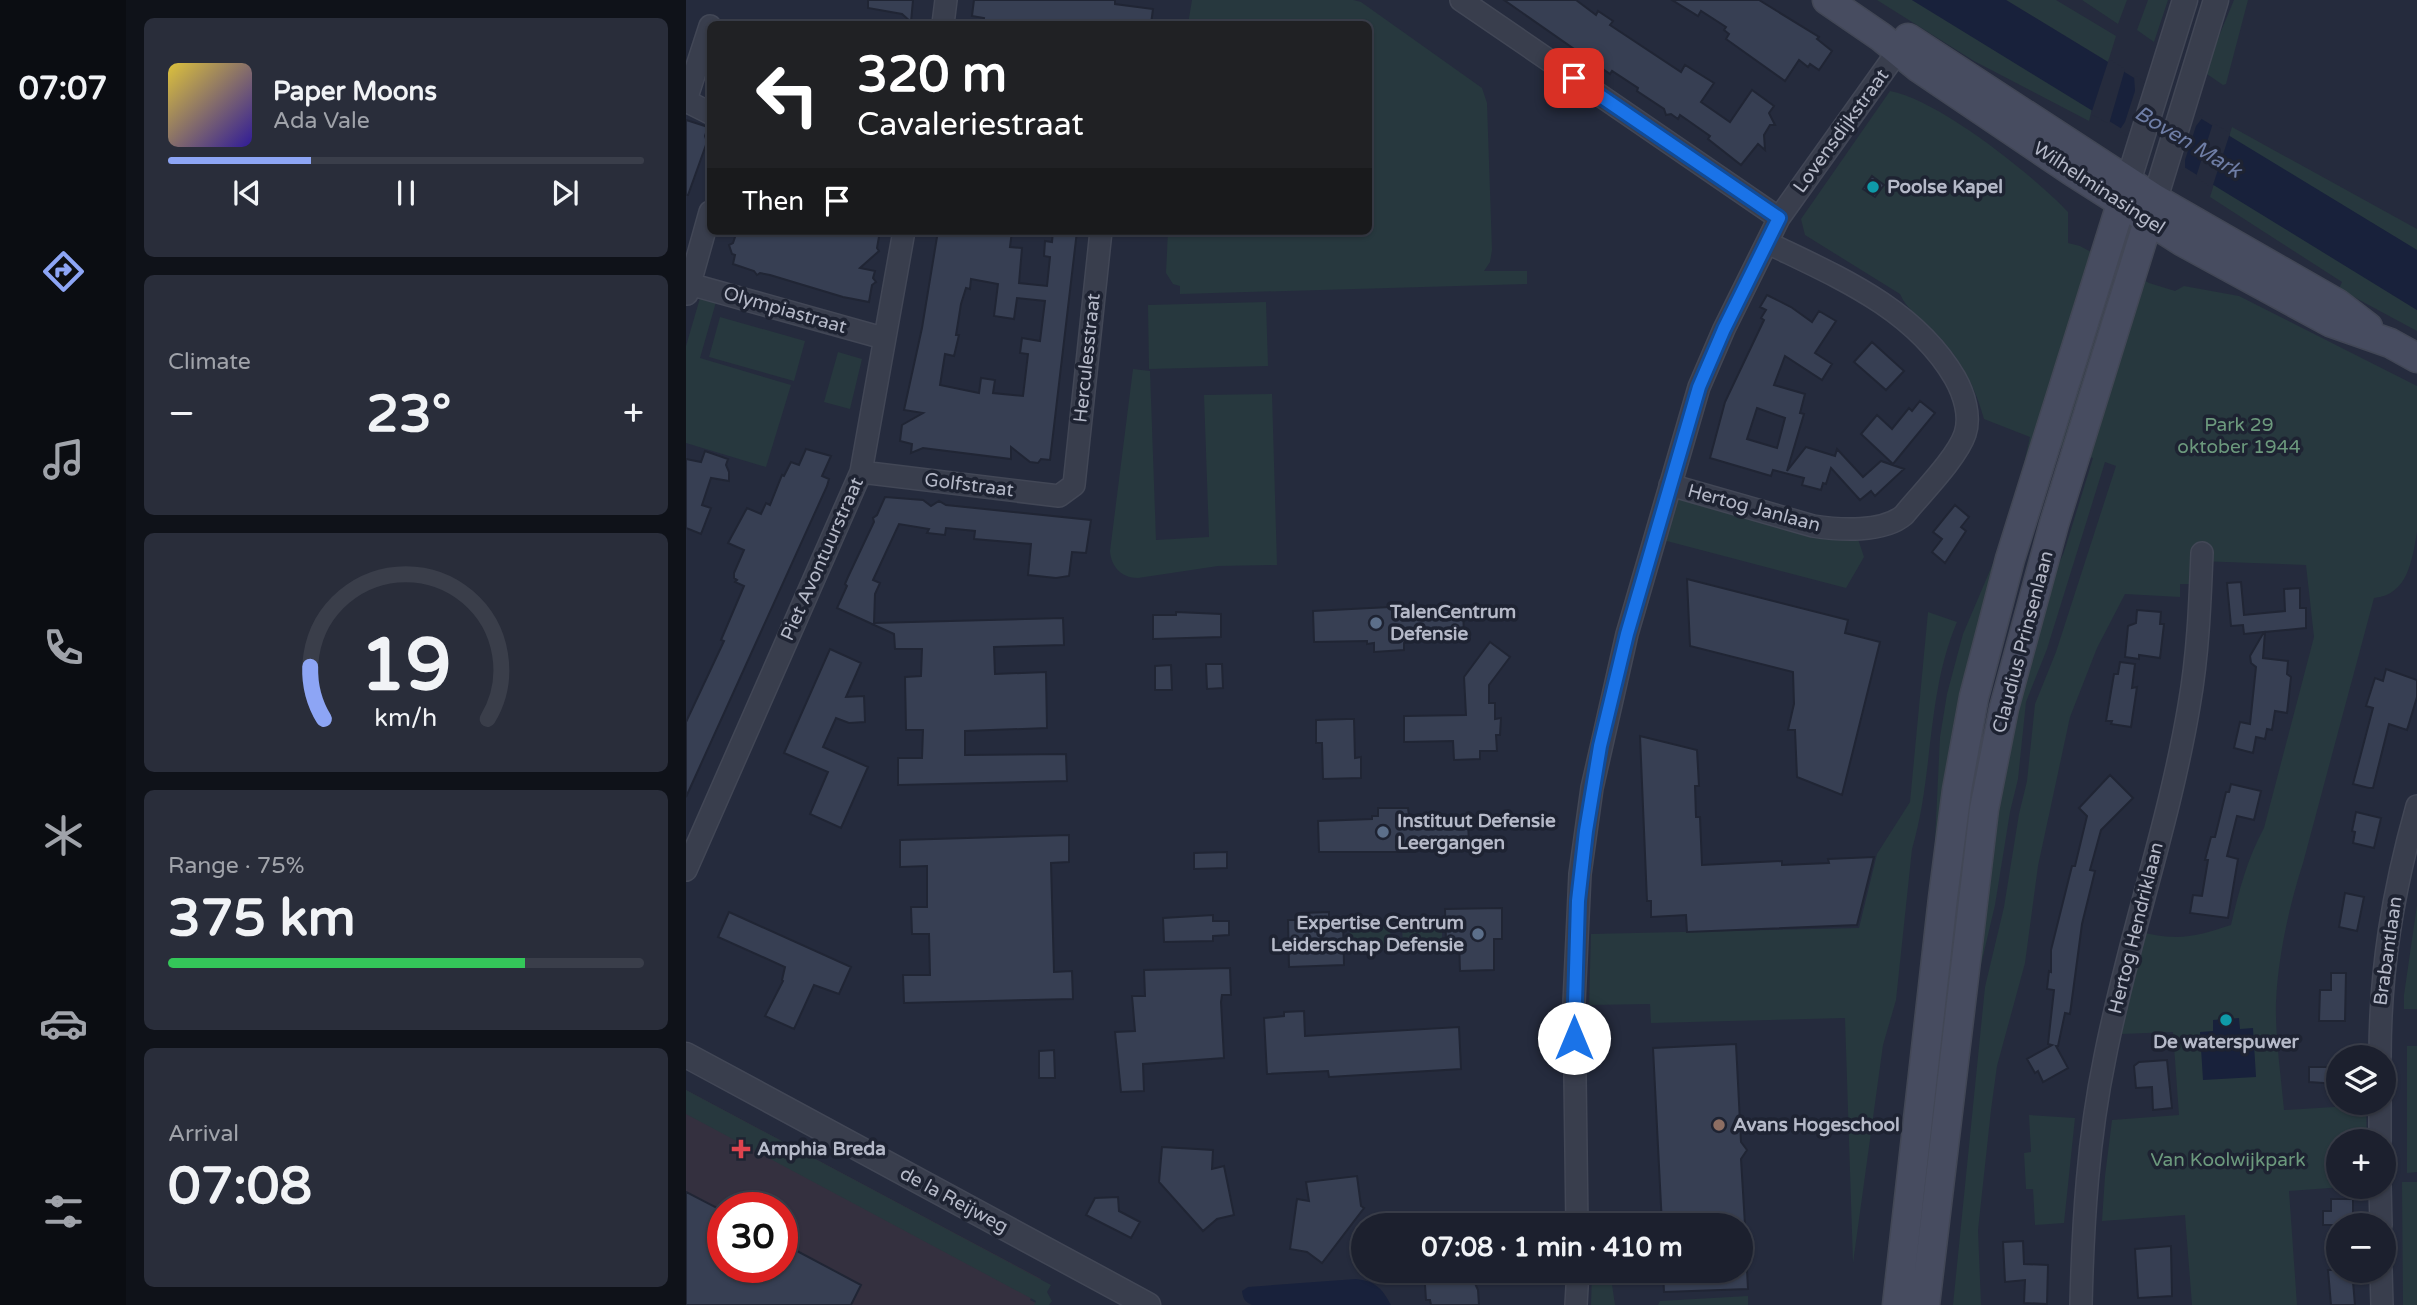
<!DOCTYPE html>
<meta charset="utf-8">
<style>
body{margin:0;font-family:"Varela Round",sans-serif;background:#292d3a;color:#f1f3f6;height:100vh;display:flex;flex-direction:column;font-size:26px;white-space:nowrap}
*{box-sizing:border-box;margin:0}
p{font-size:23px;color:#a0a3aa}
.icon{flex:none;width:38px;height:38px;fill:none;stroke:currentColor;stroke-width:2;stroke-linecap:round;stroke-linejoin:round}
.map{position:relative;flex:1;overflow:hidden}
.panel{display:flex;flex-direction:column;gap:18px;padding:18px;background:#0f1219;width:560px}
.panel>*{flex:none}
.guide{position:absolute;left:21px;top:21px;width:665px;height:214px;border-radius:10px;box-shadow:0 2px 5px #0004,0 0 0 2px #3a3e4a;background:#202124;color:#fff;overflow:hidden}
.buttons{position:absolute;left:1640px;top:1045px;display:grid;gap:14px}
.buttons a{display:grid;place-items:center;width:70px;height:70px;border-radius:50%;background:#1c202e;box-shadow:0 2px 5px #0004,0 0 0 2px #3a3e4a;font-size:35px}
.speed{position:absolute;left:21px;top:1192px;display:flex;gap:14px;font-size:35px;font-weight:700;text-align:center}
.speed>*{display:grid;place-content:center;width:91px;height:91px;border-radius:50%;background:#1c202e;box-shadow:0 2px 5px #0004,0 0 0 2px #3a3e4a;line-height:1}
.speed .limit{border:10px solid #d22;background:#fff;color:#111}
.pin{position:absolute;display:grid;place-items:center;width:60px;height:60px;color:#fff;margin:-30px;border-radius:14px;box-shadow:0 4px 10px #0006}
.me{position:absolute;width:77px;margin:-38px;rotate:0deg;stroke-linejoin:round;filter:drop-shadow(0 0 5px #0008)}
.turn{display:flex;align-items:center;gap:24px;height:147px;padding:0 35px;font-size:32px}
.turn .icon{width:91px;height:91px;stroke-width:2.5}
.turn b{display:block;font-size:49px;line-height:60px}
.then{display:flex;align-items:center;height:66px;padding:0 35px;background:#0003;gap:14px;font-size:26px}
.big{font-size:52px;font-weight:800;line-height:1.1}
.panel .card{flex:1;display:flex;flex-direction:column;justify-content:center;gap:10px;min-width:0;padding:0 24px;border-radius:10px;background:#292d3a}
.panel .dial{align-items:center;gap:0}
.dial svg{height:182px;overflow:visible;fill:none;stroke:#3a3e4a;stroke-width:7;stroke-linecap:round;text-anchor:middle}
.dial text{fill:#f1f3f6;stroke:none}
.song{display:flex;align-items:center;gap:21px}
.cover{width:84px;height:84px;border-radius:10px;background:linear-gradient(135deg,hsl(50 70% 55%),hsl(250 70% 35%))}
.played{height:7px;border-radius:4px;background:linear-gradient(90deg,#8da5f5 30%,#3a3e4a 30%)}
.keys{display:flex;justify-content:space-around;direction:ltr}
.heat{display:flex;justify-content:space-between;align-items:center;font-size:38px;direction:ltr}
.charge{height:10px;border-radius:5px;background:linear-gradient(90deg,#34c759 75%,#3a3e4a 0)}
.trip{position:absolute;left:665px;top:1213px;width:402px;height:70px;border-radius:35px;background:#1c202e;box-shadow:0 2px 5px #0004,0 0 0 2px #3a3e4a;font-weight:800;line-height:70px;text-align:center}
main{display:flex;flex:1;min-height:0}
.tabs{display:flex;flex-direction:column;width:126px;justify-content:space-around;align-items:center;background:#0b0d12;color:#a0a3aa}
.tabs .icon{width:49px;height:49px}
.tabs .current{color:#8da5f5}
.tabs b{font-size:32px;color:#f1f3f6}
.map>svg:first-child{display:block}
.medical{fill:#34303f;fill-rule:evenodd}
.green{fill:#27383e}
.water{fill:#18213b}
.pier{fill:#252b3d}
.building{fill:#373f53;stroke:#202534;stroke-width:2;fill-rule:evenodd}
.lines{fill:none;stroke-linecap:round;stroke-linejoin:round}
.minor-casing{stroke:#424756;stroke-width:24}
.tertiary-casing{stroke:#424756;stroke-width:27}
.secondary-casing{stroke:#424756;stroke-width:31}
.minor{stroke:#393e4d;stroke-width:21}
.tertiary{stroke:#393e4d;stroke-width:24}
.secondary{stroke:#474c60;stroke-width:28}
.route-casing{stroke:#114b97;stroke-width:18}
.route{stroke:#1a73e8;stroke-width:12}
.culture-dot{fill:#0f9aa8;stroke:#1e2332;stroke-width:2.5}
.service-dot{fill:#5c6f8a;stroke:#1e2332;stroke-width:2.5}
.education-dot{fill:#8d6e63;stroke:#1e2332;stroke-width:2.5}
.health-dot{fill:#e0444e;stroke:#1e2332;stroke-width:2.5}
.labels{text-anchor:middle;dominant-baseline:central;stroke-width:7;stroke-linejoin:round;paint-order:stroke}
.street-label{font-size:19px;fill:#b5b9c8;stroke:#1e2332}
.poi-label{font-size:19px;font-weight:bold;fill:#b5b9c8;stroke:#1e2332;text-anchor:start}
.park-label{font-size:19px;fill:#6c997d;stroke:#1e2332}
.water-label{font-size:21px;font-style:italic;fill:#6f7ea6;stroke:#1e2332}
</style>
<main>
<nav class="tabs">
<b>07:07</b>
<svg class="icon current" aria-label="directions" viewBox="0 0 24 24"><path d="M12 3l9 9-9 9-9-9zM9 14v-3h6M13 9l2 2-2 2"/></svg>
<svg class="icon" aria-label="music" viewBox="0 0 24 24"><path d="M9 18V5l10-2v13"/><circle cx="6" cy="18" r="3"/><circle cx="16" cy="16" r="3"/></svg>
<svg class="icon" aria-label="phone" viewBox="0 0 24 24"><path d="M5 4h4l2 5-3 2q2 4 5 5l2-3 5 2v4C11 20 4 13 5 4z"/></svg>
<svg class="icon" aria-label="climate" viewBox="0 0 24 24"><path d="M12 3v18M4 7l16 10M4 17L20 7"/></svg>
<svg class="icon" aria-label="car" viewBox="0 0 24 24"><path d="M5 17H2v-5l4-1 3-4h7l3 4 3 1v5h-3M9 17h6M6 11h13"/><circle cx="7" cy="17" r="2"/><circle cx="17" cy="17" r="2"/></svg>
<svg class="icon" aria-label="filters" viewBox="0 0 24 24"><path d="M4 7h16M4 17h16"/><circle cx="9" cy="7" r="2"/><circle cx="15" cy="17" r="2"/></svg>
</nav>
<section class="panel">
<div class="card">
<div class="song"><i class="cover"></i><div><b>Paper Moons</b><p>Ada Vale</p></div></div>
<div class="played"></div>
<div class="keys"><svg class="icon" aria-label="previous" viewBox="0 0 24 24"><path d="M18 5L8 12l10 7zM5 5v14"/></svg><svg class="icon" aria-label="pause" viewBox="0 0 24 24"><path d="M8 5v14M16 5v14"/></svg><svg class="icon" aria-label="next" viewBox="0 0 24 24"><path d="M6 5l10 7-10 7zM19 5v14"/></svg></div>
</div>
<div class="card"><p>Climate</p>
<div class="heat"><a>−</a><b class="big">23°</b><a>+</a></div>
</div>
<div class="card dial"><svg viewBox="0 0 100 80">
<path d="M14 69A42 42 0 1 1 86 69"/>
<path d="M14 69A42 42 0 0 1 8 46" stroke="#8da5f5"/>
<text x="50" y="56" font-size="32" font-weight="700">19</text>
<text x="50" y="72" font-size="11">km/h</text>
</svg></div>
<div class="card"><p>Range · 75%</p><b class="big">375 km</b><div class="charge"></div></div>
<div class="card"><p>Arrival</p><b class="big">07:08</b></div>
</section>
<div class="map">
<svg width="1731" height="1305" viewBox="0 0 1731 1305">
<rect width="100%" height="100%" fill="#252b3d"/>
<path class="medical" d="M0,1090l355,189 -11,21 10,5h-354zM37,1208h59v59h-59z"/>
<path class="green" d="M506,0h161l8,2 121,86 5,15 5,147 -2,12 -6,9h43v13l-347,10v-8l-7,-2 -7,-11 2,-42h200v-207h-180z
M1191,0h35l180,109 -3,12 -115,-60z
M1320,0h50l60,36 -8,26z
M1396,0h45l-9,24z
M1462,0h20l-14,42 -17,-12z
M1548,0h14l-22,84 -3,1 -19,-13z
M1204,91c49,9 143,84 178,121v31l12,3 69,37 26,8 9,-5 55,10 178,90v146c-5,28 -9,63 -43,66l-71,265c-14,43 -25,94 -27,139 -1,35 5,73 8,108l82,-5 1,36h-29v45l29,1v5l-23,1 -1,-6 -54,4 8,114h-105l-7,-90 -83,6 3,-45 7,-56 67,-5 -6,-83 -52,2 24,-101c36,8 52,3 86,-8 8,-34 16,-66 33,-97l50,-191 -8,-72 -108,-4 -1,23h-17v13l-55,-3 -28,54 -27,69 -32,149 -13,97 -28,103 -6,44 -13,120 3,75h-28l32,-318 19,-80 15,-93 8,-33 8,-77 21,-52 60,-186 -11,-4 -58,187 -21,53 -8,77 -8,33 -15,93 -19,81 7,-102 47,-255 34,-77 29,-94 -56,-19 -105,465 8,-167 7,-43 16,-60 48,-113 19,-84 -46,-18c-10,-37 -25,-61 -51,-89 -12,-12 -26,-20 -33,-36l-95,-59 -4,-16z
M1546,127l185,102v21l-188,-113z
M1528,184l203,126v21l-78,-42 3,-7 -132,-85z
M14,298l16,4 -16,56 91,27 -25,82 -80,-24v-97z
M580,302l2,64 -119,3 -1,-64z
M34,317l85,24 -11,40 -85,-24z
M152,352l24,7 -12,50 -26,-7z
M447,369l17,2 6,169 53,-3 -5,-142 68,-1 5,171 -59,1 -80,12c-16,0 -27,-11 -28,-27z
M990,495l182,44 6,18 -18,31 -183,-48z
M1242,612l29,10c-31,73 -23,153 -45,227l-16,151 -13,45 -30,218 -8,-245 -194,5 -1,-19 -61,1 2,-71 268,-6 18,-74 33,-52z
M1731,905v104h-13v-14z
M756,925v23l-39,1 -1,-23z
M704,926l1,23 -40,1 -1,-23z
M1721,1046h10v126l-10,1z
M0,1090l365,195 -4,7 5,9 -3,4h-15l2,-4 -350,-187z
M1343,1115l46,3 -11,105 -29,2 -2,-36h-7l-2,-36 7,-1z
M1716,1182h15v123h-14z
M906,1271h18l5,34h-24z
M1062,1296v9h-90l2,-4z"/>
<path class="water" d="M1226,0h94l411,250v60z
M1553,1018l1,11 13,-1 3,49 -53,3 -3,-48 13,-1v-11z
M670,1279c19,2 26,9 35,26h-139c-7,-3 -9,-6 -10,-14l6,-4z"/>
<path class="pier" d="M1423,59l16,10 -16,55 -18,-10z
M1448,75l69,42 -7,9 -11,34v11l-66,-40 6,-9 10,-31z
M1527,123l17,10 -18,55 -16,-11z"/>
<path class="building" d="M182,0h45l-2,22 -9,-8 -34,-6z
M288,0h141v4l38,5 -2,15h-168l1,-6 -12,-2z
M818,0h72l20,15 2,-4 15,10 -3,4 71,47 4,-7 29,18 -13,19 29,20 22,-32 22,16 -5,7 6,12h-5l-6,10 1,15 -7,-6 -17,21 -33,-26 2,-3 -30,-21 -2,4 -7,-5 -5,1 -2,-6 -27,-18 1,-3 -26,-17 -2,3z
M986,0h87l60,37 -2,2 15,12 -13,19 -9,-6 -2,3 -9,-7 -14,21 -59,-42 3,-5 -5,-4 2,-3 -25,-16 -3,5z
M0,120l22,7 -3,9 2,6 -19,53h-2z
M1186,176l12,9 -9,12 -12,-8z
M51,231h143l-3,17 2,3 -19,17 15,3 -2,7 3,4 -4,3 -3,17 -26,-5 -73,-22 -10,-2 -3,2 -3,-4 -21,-7 2,-9 -3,-1 -3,-9 4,-2z
M252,231h74l-2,16 12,1 -3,35 28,3 3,-29 -6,-1 1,-15 7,1 1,-11h24l-27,229 -9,-1 -3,4 -8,-1 -19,-15v12l-88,-11 -12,5 1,-9 -12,-3 2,-16 21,-12 -19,-3 18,-82zM285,279l27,5 -4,32 20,3 3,-21 28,3 -5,40 -18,-3 -2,15 8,1 -5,42 -30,-3 2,-13 -14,-2 -2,15 -39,-8 5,-31 9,2 5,-21h-3l5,-31 5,-16 4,1z
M1081,295l24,12 21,15 7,-11 17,10 -21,32 17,11 -10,16 -37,-24 -11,29 31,9 -5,19 4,1 -17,57 19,-24 29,9 2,-7 26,28 18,-16 23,8 -29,27 -4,-5 -11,9 -29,-32 -5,16 -3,-1 -2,7 -19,-5 2,-7 -31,-8 -2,6 -61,-18 15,-56 39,-82 -3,-2 5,-8 -6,-3zM1071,408l28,10 -8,30 -30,-9z
M1186,342l32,29 -18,19 -32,-28z
M1234,401l15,12 -42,51 -32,-30 16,-19 15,14 17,-21 3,3z
M120,449l25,7 -9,20 7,3 -2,7 -141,311v-75l38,-81 -3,-1 23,-54 -9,-4 2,-2 -3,-2v-5l10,-23 -16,-7 19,-35 14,6 5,-11 4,2 12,-30 2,1 7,-14 8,3z
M19,451l23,8 -2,6 3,7v9l-18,-3 -9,27 9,3 -10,26 -15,-6v-69l15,3z
M199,497l38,3 8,6 8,-5 7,4 145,15 -5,33 -14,-1 -3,24 -13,2 -28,-3 3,-31 -57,-5 1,-8 -29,-3 -1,7 -18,-2 2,-4 -30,-5 -26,56 7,3 -5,11 -1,29 189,-5 1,27 -70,2 1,27 51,-2 1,56 -82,3v24l101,-1 1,27 -169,4v-27h24l1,-28h-17l-1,-53 16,-1 1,-27h-27l-1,-15 -57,-26 10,-22 -2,-2 3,-7 26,-55 -1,-4 4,-3z
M1269,505l14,12 -8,10 5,4 -21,32 -13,-11 10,-13 -9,-7z
M1001,579l161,41 -3,13 35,9 -38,153 -45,-18 -2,-47h-7l6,-26 -1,-32 -103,-26z
M1555,582l3,33 41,-4 -1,-22 16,-1v20h6v20l-41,4 -2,26 25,3 -1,13 4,3 -4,36 -12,-2 -3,19 -5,-1 -2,10 -9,-2 -3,16 -19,-5 6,-26 10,2 6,-57 -5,-4 -1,-7 14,-24 -20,2 -1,-9 -12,1 -4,-43z
M723,606v3l54,-2 1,31 -54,2v2l-6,1v7l-30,2v-9l-7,1v-3l-53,1 -1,-31z
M1451,610l24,2 -1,12h4l-4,34 -21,-3v4l-14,-2 3,-31 8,-3z
M490,612l45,2v23l-68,2v-24h23z
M804,642l20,15 -21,28v18h6v16l6,-1 -1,17h-4l1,16h-17v8l-26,1 -1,-19 -49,1v-26l62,-1 -2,-38z
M144,649l31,14 -15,34 18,-1 1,26 -16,1 -13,-5 -13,29 45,20 -27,61 -31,-14 18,-42 -44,-19z
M1434,662l15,2 -3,24 5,-1 -6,40 -20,-3 1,-3h-6l8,-47h4z
M520,664h16l1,24 -16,1z
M485,665l1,25h-17v-24z
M1700,669l31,11v17l-10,33 -18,-6 -16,64h-4l-16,-4 20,-76 -7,-2 9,-28 8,3z
M661,719h7l1,39 6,-1v21l-38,1 -1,-36h-6v-23z
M954,736l57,14 2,36h-4l1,31h4l2,48 80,-4v4l47,-2 -1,-4 46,-2 -17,68 -170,7 -1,-17 -35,2v-16h-4z
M1424,775l23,23 -32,32 -11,40 5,1 -13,53 -12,90 -5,-1 -7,33h-2l12,22 -25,14 -5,-11 -3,2 -8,-14 25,-14 -4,-1 6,-54 -7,-1 2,-18 2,1v-22l21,-84h3l12,-50 -8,-8z
M1545,784l30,7 -7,29 -17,-4 -10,40 11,3 -10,59 -38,-5 3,-18 9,1 6,-36h-3l6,-23h4l11,-45h3z
M692,808h30l1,7h6v3l53,-1 1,31 -53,1 -1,3h-96l-1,-31 54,-2v-3h6z
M1670,812l25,6 -7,30 -21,-5 2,-11 -3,-1z
M383,835v27l-18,1 3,109 18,-1 1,28 -169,4 -1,-28h27l-1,-41h-17l-1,-27h16v-41l-27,1v-27z
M541,852v16l-33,1v-16z
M1659,893l19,4 -7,34 -18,-4z
M816,908v31h-8v31l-34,1 -1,-31h-13l-1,-31z
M43,912l122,55 -12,27 -25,-9 -20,44 -29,-13 18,-35 -1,-1 3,-13 -67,-30z
M643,912v7h14l1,46 -55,2 -1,-47h15l-1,-7z
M527,915v6h16v14l-16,1v5l-49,1 -1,-24z
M544,968l1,27h-9l-1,7 3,56 -81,6 1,27 -23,1 -6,-60 20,-1 -3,-35h13l-1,-26z
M1645,973h15l-1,48h-26l1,-31h11z
M618,1011l1,25 154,-9 2,42 -132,8 -1,-6 -61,3 -3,-56 20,-2v-4z
M1050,1044l5,98 6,8 -6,9 4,66h-83l-9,-177z
M368,1050l1,28h-16v-27z
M1481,1060l5,48 -19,2 -1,-23 -16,1 -2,-22 5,-4z
M1623,1067h29v17l-29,-2z
M476,1147l51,3 -1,19 12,-3 10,49 -17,4 -14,12 -44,-49z
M671,1176l4,30 3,2 -42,55 -15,-11 -17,-3 7,-50 12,2 -3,-19z
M0,1192l37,19v56h59v-24l79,42 -10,20h-165z
M432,1197l1,14 21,11 -9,16 -45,-23 9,-17z
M1645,1199h22v26h-30v-14h8z
M1337,1241l1,23 24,1 -1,39 -23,-1 1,-23 -20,2 -2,-40z
M1485,1246l1,50 -34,2 -3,-49z
M738,1270h45l9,20 1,15h-48l-1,-5h-4z
M977,1270h84l1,19 -84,3z
M1642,1270h24l3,35h-24z"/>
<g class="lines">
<g class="minor-casing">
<path id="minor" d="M775,0l318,218
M257,24l3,-24
M0,100l24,-74
M0,101l24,12
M0,283l197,55
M1,294l23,-82
M175,472l198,24 15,-11 27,-254
M984,485l143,41c26,4 70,7 91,-11 16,-20 53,-57 61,-81 6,-18 -1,-40 -10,-56 -41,-70 -117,-101 -187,-135
M0,870l175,-398 43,-241
M1694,1057c0,-88 13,-166 37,-251
M1694,1102v39
M1694,1186l1,39
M891,1225l-3,-222 6,-129 12,-86 35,-154 72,-247 25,-58 55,-111 119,-167
M1695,1270l1,35
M890,1305l2,-35
M1395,1305c2,-84 7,-166 24,-248 23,-118 64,-232 84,-351 9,-51 11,-102 13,-153"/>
</g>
<g class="tertiary-casing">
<path id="tertiary" d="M1442,182l57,-182
M1469,199l61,-199
M0,1055l462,250"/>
</g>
<g class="secondary-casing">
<path id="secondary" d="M1141,0l54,37 38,31 154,104 110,70 147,80 60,21 27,15
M1222,38l247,161 183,105 30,23
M1211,1305l46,-407 14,-108 17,-93 36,-138 118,-377
M1239,1305l59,-496 20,-101 50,-184 101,-325"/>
</g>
<use href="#minor" class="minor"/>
<use href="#tertiary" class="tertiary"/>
<use href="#secondary" class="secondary"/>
</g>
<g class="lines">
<g class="route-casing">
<path id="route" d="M888,1038l4,-137 8,-70 14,-85 27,-112 72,-247 25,-58 55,-111 -205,-140"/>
</g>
<use href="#route" class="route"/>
</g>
<g class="culture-dot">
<circle cx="1187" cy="187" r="7"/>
<circle cx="1540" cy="1020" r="7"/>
</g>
<g class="service-dot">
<circle cx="690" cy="623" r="7"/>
<circle cx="697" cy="832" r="7"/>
<circle cx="792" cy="934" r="7"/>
</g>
<circle class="education-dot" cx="1033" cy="1125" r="7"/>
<path class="health-dot" d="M51.5 1138.5h7v7h7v7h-7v7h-7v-7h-7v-7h7z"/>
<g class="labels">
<g class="street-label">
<text transform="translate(1155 131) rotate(-54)">Lovensdijkstraat</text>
<text transform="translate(1413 188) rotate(33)">Wilhelminasingel</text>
<text transform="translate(99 310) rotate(16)">Olympiastraat</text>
<text transform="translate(401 358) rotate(-84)">Herculesstraat</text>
<text transform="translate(283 485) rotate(7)">Golfstraat</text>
<text transform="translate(1068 508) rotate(15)">Hertog Janlaan</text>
<text transform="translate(136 559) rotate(-66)">Piet Avontuurstraat</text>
<text transform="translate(1337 642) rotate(-75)">Claudius Prinsenlaan</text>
<text transform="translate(1450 928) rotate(-76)">Hertog Hendriklaan</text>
<text transform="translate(1702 951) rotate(-82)">Brabantlaan</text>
<text transform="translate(268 1200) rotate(28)">de la Reijweg</text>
</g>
<g class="poi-label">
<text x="1201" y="187">Poolse Kapel</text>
<text x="704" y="612">TalenCentrum<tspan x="704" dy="22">Defensie</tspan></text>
<text x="711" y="821">Instituut Defensie<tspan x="711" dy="22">Leergangen</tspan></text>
<text x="778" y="923" text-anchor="end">Expertise Centrum<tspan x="778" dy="22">Leiderschap Defensie</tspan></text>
<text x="1540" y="1042" text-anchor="middle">De waterspuwer</text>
<text x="1047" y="1125">Avans Hogeschool</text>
<text x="71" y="1149">Amphia Breda</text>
</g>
<g class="park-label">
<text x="1553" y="425">Park 29<tspan x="1553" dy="22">oktober 1944</tspan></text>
<text x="1542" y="1160">Van Koolwijkpark</text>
</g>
<g class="water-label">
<text transform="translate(1502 142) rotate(31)">Boven Mark</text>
</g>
</g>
</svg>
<div class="buttons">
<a><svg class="icon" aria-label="layers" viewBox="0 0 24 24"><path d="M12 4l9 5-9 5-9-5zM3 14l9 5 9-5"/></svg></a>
<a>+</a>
<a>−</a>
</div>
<div class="speed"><div class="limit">30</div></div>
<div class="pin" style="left:888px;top:78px;background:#d93025"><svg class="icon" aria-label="arrive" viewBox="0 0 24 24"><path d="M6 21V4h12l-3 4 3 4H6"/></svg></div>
<svg class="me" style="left:888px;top:1038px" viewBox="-20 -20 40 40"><circle r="19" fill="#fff"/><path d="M0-13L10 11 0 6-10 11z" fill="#1a73e8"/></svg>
<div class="trip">07:08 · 1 min · 410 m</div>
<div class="guide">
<div class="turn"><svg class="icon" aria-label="left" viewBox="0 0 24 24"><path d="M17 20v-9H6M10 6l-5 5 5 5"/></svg><div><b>320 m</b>Cavaleriestraat</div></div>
<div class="then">Then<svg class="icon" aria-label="arrive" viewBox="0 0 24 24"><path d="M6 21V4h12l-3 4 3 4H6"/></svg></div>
</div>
</div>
</main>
